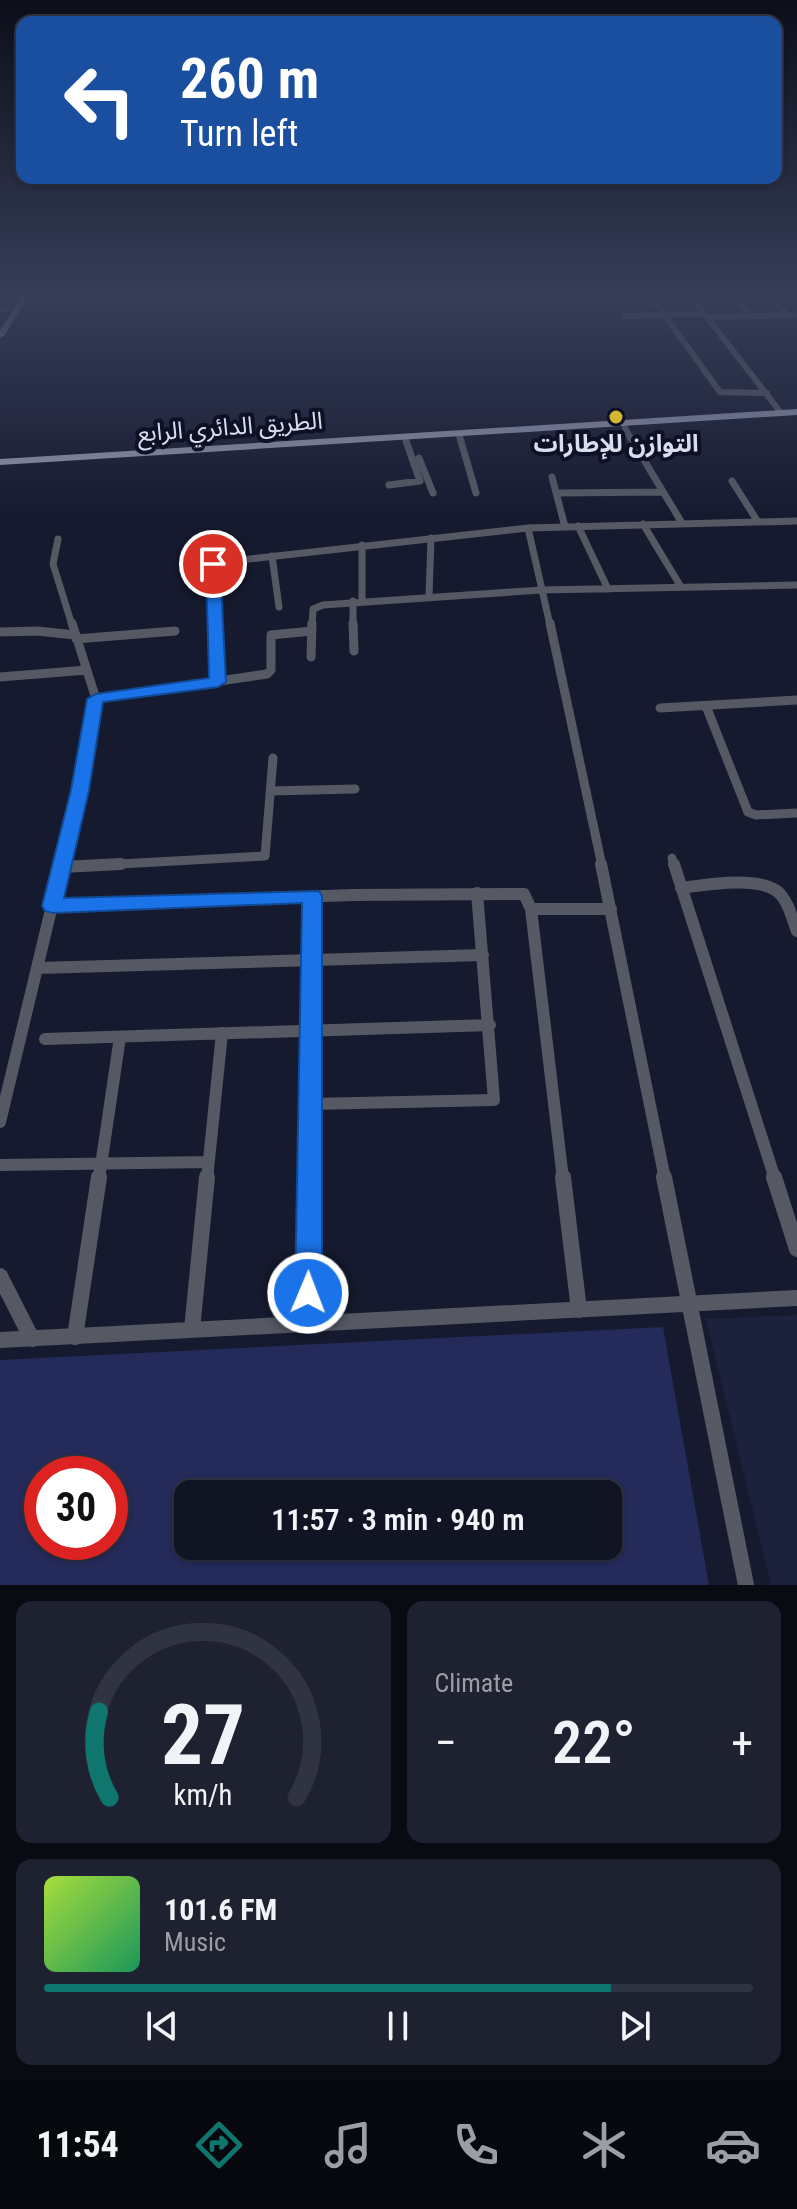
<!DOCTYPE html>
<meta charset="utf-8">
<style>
body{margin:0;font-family:"Roboto Condensed","Noto Sans Arabic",sans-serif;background:#1e2130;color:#f1f3f6;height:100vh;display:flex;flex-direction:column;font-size:30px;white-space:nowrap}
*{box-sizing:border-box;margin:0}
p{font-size:26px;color:#9c9ea6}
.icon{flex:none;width:44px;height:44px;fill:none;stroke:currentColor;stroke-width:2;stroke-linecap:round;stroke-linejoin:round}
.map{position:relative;height:1585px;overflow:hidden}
.sheet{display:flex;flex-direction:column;gap:16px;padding:16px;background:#090b13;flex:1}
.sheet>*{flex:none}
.top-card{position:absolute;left:16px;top:16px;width:766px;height:168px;border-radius:16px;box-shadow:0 2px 6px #0004,0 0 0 2px #303341;background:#1a4fa0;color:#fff;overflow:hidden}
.speed{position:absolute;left:24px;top:1456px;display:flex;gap:16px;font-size:40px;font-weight:700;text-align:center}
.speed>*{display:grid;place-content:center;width:104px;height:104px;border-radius:50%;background:#101423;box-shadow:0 2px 6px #0004,0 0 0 2px #303341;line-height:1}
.speed .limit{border:12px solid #d22;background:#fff;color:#111}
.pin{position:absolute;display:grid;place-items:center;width:68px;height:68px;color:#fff;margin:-34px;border:4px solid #fff;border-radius:50%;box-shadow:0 2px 8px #0007}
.me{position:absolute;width:88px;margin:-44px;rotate:1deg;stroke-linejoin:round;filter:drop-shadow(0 0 6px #0008)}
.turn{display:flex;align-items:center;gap:28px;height:168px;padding:0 32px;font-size:36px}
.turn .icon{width:104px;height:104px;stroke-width:2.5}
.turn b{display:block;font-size:56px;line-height:68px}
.big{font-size:60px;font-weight:600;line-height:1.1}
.sheet .widget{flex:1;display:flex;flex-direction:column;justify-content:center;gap:12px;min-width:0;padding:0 28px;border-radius:16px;background:#1e2130}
.sheet .dial{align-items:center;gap:0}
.dial svg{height:208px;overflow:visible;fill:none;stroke:#303341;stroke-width:7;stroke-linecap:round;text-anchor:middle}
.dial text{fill:#f1f3f6;stroke:none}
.song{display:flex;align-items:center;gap:24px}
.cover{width:96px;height:96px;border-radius:12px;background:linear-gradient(135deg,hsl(80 70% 55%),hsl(150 70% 35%))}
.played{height:8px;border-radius:4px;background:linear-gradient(90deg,#0f766e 80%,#303341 80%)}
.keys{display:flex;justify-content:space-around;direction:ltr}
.heat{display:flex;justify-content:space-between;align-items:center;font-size:44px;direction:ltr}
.sheet .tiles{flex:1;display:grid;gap:16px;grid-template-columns:1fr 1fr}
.widget:last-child{grid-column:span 2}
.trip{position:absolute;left:174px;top:1480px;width:448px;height:80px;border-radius:16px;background:#101423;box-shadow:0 2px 6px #0004,0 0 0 2px #303341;font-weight:600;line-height:80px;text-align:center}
.menu{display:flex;height:128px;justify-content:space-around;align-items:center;background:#06080e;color:#9c9ea6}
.menu .icon{width:56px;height:56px}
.menu .active{color:#0f766e}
.menu b{font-size:36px;color:#f1f3f6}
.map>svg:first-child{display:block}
.built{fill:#1c213c}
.green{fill:#242a59;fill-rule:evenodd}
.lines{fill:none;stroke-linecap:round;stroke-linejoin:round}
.minor-far4{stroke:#565964;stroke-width:6}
.minor-far3{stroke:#565964;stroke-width:7}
.minor-far2{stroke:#565964;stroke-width:9}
.minor-far1{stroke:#565964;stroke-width:12}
.minor{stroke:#565964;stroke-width:16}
.secondary{fill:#777c8e;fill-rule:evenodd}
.primary{fill:#9197ae;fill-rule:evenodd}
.route{fill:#1a73e8;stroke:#114b97;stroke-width:2}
.poi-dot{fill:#d5b534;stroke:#0e1125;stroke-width:3}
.labels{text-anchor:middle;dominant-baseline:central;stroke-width:8;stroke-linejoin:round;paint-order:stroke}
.far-street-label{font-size:24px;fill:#dadeec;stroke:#0e1125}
.far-poi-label{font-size:24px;font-weight:bold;fill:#dadeec;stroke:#0e1125}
</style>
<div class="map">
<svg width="797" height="1585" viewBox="0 0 797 1585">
<rect width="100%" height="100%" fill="#161a2f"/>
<path class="built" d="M797,1315v270h-26l-65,-266z"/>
<path class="green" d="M663,1327l46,258h-709v-225zM42,1474h68v68h-68zM188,1494h420v52h-420z"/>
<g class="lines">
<path class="minor-far4" d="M650,295l70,97 47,1
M690,295l91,118
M733,295l19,21
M768,295l20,20
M613,301h41
M0,309h6
M625,316l80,-2
M708,317l89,-2
M625,428l6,11"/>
<path class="minor-far3" d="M630,437l52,86
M460,438l16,55
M419,458l14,35
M552,477l13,50
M732,481l26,41
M389,485l31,-4 -14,-40
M556,493l107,-1
M643,524l38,63
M578,526l30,63
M528,528l22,97
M58,539l-5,25 19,61
M362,545v55
M272,556l7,51
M213,564l3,61
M187,566l341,-38 269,-7
M429,596l2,-58
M353,601v24
M312,625l1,-16 10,-4 218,-15 256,-5"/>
<path class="minor-far2" d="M215,623l3,59
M353,623l1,28
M550,623l52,243
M0,632l37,-1 38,4
M76,639l99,-8
M311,657l1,-34
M0,677l87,-7
M96,699l171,-25 4,-4v-35l41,-4
M706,706l42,106 8,3 41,-2
M660,708l137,-8
M271,791l84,-2
M672,858l2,8
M62,866l18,-76 16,-91 -24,-76
M84,866l181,-10 8,-98"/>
<path class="minor-far1" d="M601,864l64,315
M674,864l101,315
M62,867l59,-3
M681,888c24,-3 75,-12 96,3 11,9 15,27 20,40
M53,906l299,-11 172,-1 7,15 32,270
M531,909h80
M38,968l445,-13
M45,1039l445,-14
M311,1104l183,-4 -17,-207
M0,1122l62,-258
M0,1165l209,-3
M99,1179l21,-142
M207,1179l15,-146
M309,1179l3,-283"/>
<path class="minor" d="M563,1177l16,133
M664,1177l82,408
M774,1177l23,72
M0,1276l32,63
M308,1324l1,-147
M192,1330l15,-153
M75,1337l24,-160
M0,1340l797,-42"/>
<path class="secondary" d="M23,295h6l-25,41 -4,2v-8z"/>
<path class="primary" d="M797,409v6l-797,50v-6z"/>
</g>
<linearGradient id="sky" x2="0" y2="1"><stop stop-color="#0c0e1a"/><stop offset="0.57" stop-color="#363e58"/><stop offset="1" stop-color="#363e58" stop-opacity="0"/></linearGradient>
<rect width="797" height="517" fill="url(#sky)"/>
<path class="route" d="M213,559l7,5 6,118 -8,5 -115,15 -14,88 -25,108 255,-7 3,5v397l-4,9 -10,4 -9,-4 -4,-9 7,-390 -249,10 -8,-2 -3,-5 29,-116 16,-91 9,-5 113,-16 -3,-114z"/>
<circle class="poi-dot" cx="616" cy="417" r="8"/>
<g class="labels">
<g class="far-street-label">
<text transform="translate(230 427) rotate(-4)">الطريق الدائري الرابع</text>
</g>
<g class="far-poi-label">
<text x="616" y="444">التوازن للإطارات</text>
</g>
</g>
</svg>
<div class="speed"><div class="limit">30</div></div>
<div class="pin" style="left:213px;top:564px;background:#d93025"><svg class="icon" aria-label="arrive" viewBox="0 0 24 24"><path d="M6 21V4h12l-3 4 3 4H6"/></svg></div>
<svg class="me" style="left:308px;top:1293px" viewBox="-20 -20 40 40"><circle r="17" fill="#1a73e8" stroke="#fff" stroke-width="3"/><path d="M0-11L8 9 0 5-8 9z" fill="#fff"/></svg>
<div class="trip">11:57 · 3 min · 940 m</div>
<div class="top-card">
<div class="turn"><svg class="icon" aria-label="left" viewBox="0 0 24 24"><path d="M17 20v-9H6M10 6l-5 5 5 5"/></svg><div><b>260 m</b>Turn left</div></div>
</div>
</div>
<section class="sheet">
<div class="tiles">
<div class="widget dial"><svg viewBox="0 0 100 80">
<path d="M14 69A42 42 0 1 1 86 69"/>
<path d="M14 69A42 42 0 0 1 10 36" stroke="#0f766e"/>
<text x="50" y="56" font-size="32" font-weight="700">27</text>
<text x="50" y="72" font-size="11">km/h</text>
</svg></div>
<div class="widget"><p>Climate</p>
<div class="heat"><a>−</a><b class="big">22°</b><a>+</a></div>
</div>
<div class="widget">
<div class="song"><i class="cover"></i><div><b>101.6 FM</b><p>Music</p></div></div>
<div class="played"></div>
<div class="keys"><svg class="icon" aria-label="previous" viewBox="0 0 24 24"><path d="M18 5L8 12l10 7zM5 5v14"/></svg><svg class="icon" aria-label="pause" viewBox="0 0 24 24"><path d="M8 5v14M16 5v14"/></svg><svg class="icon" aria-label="next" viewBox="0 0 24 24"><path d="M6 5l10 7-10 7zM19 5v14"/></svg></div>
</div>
</div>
</section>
<nav class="menu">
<b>11:54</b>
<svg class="icon active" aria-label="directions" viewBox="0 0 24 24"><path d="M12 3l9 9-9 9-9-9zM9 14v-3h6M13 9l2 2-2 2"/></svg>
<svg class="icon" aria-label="music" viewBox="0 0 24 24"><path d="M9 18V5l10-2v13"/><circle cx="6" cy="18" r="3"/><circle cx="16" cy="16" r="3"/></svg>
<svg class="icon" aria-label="phone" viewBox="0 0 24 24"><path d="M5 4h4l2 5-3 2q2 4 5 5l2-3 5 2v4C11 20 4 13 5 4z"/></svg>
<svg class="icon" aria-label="climate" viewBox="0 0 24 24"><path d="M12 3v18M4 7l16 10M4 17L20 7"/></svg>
<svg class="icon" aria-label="car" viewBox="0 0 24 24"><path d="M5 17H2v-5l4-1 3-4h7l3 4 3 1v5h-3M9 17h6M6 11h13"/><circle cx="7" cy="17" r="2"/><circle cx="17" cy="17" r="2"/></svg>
</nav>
